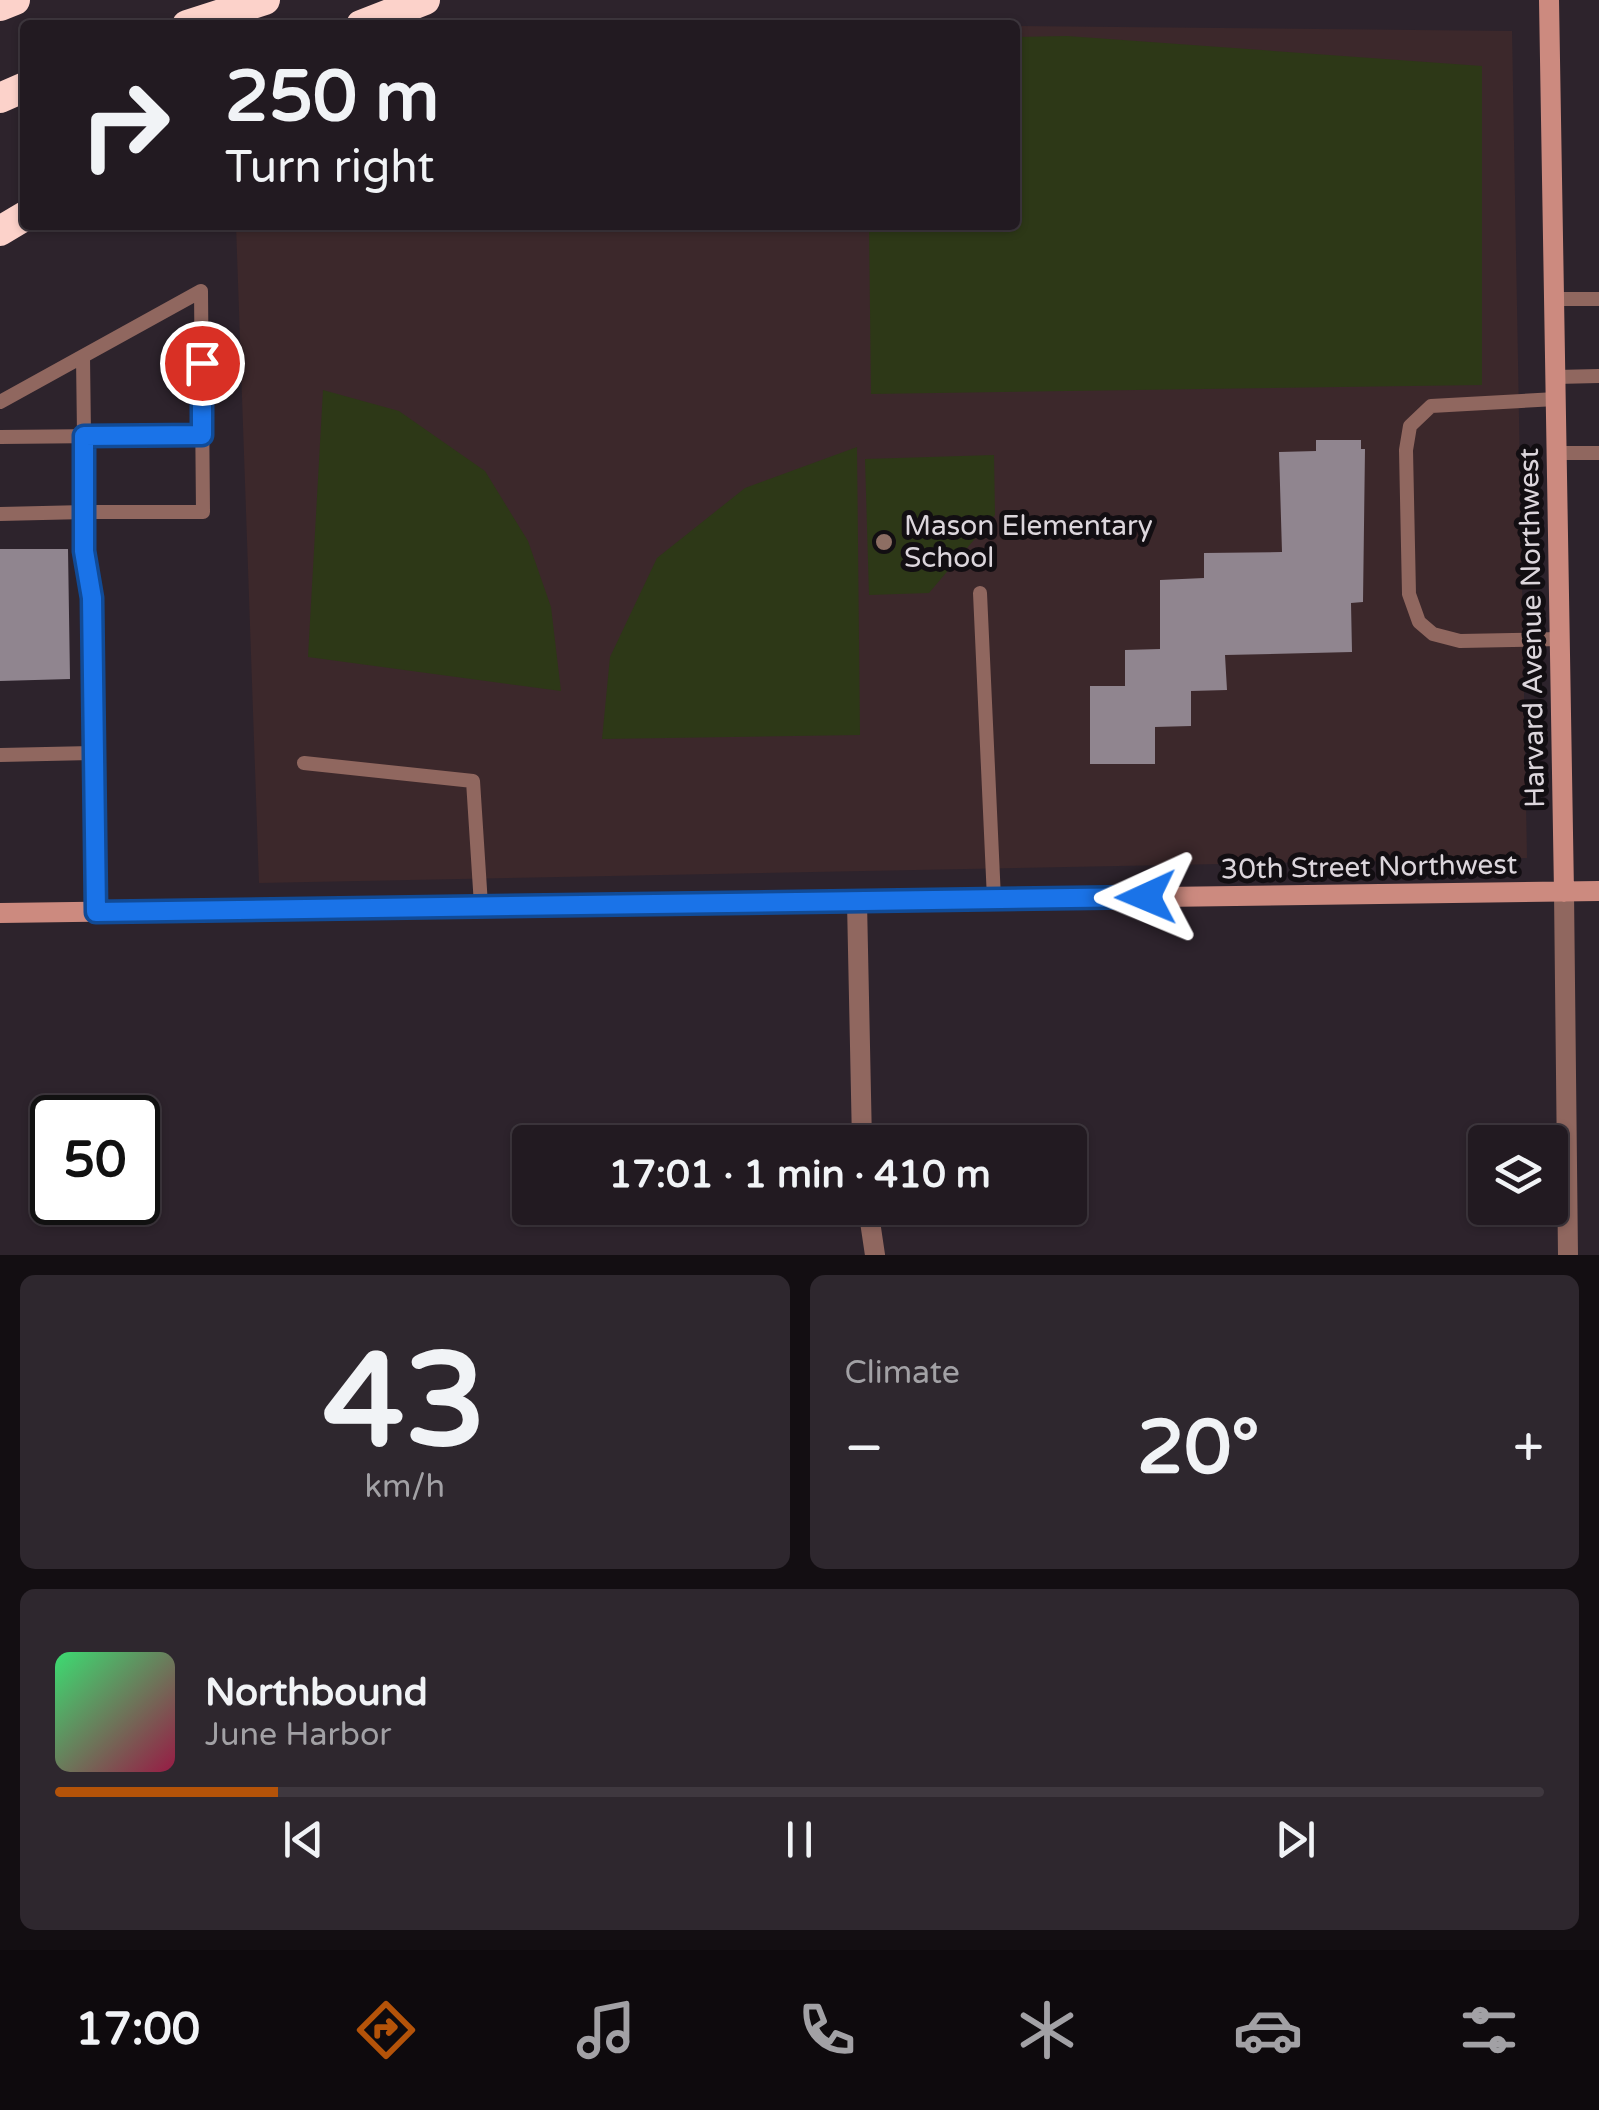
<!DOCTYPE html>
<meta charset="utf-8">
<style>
body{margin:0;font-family:"Varela Round",sans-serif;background:#2e272e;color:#f1f3f6;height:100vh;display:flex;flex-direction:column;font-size:38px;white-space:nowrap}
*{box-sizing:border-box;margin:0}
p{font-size:32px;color:#a2a1a5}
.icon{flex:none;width:55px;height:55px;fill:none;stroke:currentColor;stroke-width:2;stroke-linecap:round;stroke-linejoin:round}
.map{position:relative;height:1255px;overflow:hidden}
.drawer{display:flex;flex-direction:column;gap:20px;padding:20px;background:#130e12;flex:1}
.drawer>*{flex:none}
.top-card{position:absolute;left:20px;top:20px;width:1000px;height:210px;border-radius:10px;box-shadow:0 2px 8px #0004,0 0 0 2px #3f383f;background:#221a21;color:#f1f3f6;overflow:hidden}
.buttons{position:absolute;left:1468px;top:1125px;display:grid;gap:20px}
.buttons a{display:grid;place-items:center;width:100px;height:100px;border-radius:10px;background:#221a21;box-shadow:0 2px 8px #0004,0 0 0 2px #3f383f;font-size:50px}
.speed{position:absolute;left:30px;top:1095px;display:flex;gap:20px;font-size:50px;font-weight:700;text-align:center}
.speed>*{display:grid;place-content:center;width:130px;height:130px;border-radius:50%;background:#221a21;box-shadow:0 2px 8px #0004,0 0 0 2px #3f383f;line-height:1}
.speed .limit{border:5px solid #111;border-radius:15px;background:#fff;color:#111}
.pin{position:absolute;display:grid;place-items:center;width:85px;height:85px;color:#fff;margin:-42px;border:5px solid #fff;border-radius:50%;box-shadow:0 2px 10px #0007}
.me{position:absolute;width:110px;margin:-55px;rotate:269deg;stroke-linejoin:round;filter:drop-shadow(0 0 8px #0008)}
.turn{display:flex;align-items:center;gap:35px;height:210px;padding:0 40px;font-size:45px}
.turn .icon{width:130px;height:130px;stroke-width:2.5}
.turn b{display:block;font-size:70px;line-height:85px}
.big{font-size:75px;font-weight:700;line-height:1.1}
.drawer .widget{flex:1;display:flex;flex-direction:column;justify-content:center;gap:15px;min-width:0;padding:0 35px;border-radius:15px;background:#2e272e}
.drawer .dial{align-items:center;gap:0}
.dial b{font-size:130px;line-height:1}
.song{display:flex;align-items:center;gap:30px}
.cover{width:120px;height:120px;border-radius:15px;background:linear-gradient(135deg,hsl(140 70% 55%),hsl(340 70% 35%))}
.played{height:10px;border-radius:5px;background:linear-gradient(90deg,#b45309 15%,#3f383f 15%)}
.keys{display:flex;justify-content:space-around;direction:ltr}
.heat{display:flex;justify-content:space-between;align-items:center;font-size:55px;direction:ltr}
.drawer .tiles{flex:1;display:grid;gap:20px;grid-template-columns:1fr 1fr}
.widget:last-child{grid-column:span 2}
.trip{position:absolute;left:512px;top:1125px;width:575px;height:100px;border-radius:10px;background:#221a21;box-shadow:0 2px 8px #0004,0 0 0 2px #3f383f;font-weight:700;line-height:100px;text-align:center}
.tab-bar{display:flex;height:160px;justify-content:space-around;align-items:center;background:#0e0a0d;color:#a2a1a5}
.tab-bar .icon{width:70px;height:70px}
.tab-bar .active{color:#b45309}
.tab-bar b{font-size:45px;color:#f1f3f6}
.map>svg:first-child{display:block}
.education{fill:#3c282b}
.green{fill:#2d3817}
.building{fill:#90858f}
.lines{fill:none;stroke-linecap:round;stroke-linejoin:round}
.lane{stroke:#90675f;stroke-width:14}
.street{stroke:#90675f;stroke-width:20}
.secondary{stroke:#cc8a7f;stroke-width:20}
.highway{stroke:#fcd2ca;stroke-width:30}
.route-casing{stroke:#114b97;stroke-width:25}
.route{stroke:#1a73e8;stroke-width:18}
.education-dot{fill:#8d6e63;stroke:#120e12;stroke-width:4}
.labels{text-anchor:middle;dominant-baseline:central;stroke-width:10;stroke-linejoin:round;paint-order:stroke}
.poi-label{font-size:28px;fill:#dcd6dc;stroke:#120e12;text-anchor:start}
.street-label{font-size:28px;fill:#dcd6dc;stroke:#120e12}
</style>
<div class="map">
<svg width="1599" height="1255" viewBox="0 0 1599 1255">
<rect width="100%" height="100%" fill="#2d232c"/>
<path class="education" d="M1015,26l497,5 15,827 -1268,25 -23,-658h779z"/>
<path class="green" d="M1067,36l415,30v319l-611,9 -2,-169h146v-188z
M323,390l76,21 86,60 43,70 23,66 10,84 -253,-34z
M857,447l3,288 -258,4 8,-82 47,-99 88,-70z
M994,455l1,60 -66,78 -60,2 -4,-136z"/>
<path class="building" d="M1316,440h45v9h4l-2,153 -12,1 1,49 -127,3 2,35 -36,1v35l-36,1v37h-65v-78h35v-36l35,-1v-69l44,-2v-25l78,-1 -3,-100 37,-1z
M0,549h68l2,130 -70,2z"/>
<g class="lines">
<path class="lane" d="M1555,299h44
M1556,377l43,-1
M1556,399l-125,7 -21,20 -4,24 3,144 10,28 14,12 27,7 100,-2
M0,402l201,-111 2,221h-118l-2,-155
M0,437l202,-2
M1557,453h42
M0,514l85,-2 -1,39 9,47 -1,155
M980,593l14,306
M0,755l92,-2 4,159
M304,763l169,18 8,124"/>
<path class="street" d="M1564,892l4,363
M857,902l5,240
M868,1208l7,47"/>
<path class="secondary" d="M1549,0l15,892
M0,913l1599,-22"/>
<path class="highway" d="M0,6l15,-6
M187,25l78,-25
M361,25l64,-25
M0,98l25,-11
M0,231l25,-15"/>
</g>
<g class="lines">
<g class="route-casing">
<path id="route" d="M202,363v72l-118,1v115l8,47 4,314 1050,-15"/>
</g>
<use href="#route" class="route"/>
</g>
<circle class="education-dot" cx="884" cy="542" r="10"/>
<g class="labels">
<g class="poi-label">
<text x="904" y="526">Mason Elementary<tspan x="904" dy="32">School</tspan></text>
</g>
<g class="street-label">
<text transform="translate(1532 628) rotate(-91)">Harvard Avenue Northwest</text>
<text transform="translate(1369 867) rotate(-1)">30th Street Northwest</text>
</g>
</g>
</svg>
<div class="buttons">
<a><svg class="icon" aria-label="layers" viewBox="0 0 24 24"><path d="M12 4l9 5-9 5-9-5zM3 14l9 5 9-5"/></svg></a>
</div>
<div class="speed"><div class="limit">50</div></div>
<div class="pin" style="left:202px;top:363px;background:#d93025"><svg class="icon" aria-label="arrive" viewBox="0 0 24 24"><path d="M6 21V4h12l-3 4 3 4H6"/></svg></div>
<svg class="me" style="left:1146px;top:897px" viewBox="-20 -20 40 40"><path d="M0-17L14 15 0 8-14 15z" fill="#1a73e8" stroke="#fff" stroke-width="4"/></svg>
<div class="trip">17:01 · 1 min · 410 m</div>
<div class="top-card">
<div class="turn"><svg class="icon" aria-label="right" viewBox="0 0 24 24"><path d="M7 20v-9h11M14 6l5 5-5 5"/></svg><div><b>250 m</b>Turn right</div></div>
</div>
</div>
<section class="drawer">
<div class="tiles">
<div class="widget dial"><b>43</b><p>km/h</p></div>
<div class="widget"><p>Climate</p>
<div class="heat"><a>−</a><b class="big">20°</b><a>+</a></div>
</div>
<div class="widget">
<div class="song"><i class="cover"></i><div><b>Northbound</b><p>June Harbor</p></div></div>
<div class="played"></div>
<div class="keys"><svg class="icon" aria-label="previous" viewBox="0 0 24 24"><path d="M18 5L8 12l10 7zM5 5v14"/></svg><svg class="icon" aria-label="pause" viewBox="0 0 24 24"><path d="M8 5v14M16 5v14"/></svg><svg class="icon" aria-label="next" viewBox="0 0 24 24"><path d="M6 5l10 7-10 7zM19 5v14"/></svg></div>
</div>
</div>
</section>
<nav class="tab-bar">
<b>17:00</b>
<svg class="icon active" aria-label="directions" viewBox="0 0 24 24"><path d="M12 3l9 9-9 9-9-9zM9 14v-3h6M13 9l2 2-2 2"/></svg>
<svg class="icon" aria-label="music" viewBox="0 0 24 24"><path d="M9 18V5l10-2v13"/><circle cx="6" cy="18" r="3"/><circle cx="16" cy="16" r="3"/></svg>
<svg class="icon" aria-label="phone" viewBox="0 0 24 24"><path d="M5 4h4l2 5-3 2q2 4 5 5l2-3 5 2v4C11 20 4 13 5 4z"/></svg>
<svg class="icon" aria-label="climate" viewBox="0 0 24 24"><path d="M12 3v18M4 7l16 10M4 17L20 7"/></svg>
<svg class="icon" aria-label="car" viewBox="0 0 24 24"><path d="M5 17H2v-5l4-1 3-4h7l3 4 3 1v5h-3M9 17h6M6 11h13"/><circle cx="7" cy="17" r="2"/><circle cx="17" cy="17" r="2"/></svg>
<svg class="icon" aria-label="filters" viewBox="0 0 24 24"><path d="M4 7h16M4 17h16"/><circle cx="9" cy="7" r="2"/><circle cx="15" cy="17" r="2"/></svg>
</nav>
